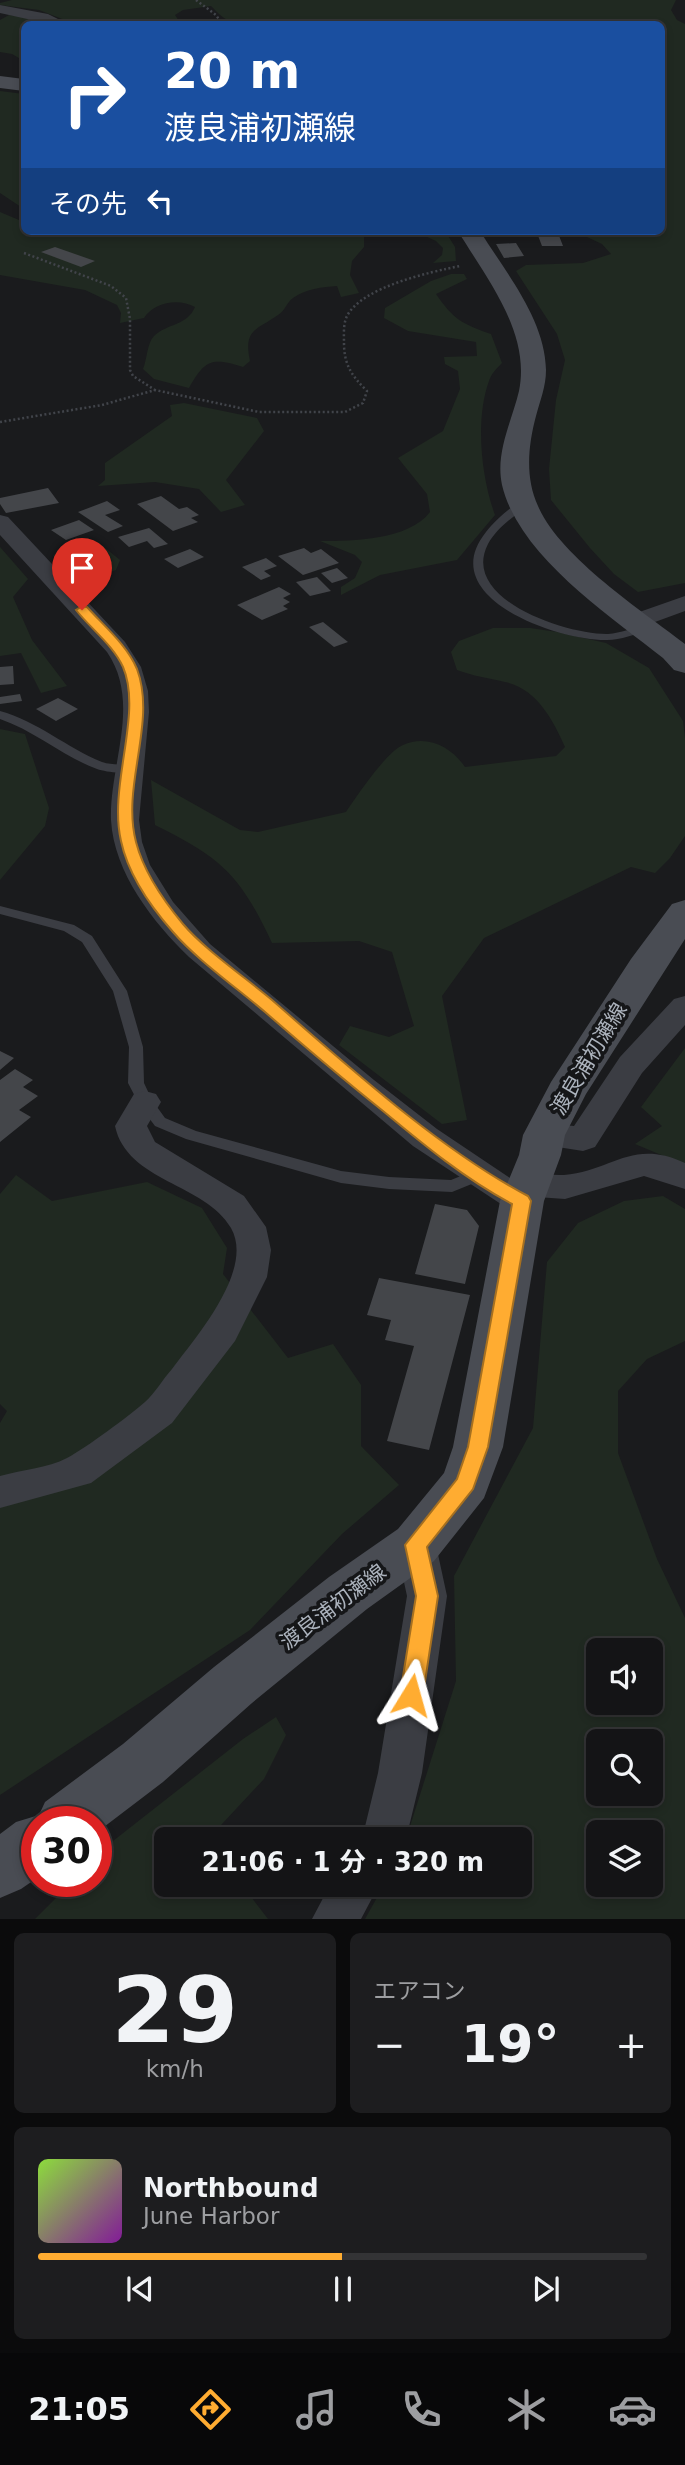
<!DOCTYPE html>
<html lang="ja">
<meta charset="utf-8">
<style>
body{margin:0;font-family:"DejaVu Sans","Noto Sans JP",sans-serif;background:#1d1d1f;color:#f1f3f6;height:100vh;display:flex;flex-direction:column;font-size:26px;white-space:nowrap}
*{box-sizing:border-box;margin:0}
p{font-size:23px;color:#9d9ea1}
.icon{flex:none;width:38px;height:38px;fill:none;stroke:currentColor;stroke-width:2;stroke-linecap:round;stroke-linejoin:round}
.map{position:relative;height:1919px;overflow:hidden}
.panel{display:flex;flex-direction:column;gap:14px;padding:14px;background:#0b0b0c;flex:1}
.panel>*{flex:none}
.top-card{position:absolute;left:21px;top:21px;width:644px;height:214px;border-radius:10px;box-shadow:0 4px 10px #0003,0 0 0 2px #333335;background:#1a4fa0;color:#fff;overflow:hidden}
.fabs{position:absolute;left:586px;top:1638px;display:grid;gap:14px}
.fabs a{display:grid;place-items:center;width:77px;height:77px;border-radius:10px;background:#141416;box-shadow:0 4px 10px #0003,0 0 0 2px #333335;font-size:35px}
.speed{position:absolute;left:21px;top:1806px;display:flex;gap:14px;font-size:35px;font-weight:700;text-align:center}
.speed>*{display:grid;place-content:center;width:91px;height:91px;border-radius:50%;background:#141416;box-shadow:0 4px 10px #0003,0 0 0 2px #333335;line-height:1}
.speed .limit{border:10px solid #d22;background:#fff;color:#111}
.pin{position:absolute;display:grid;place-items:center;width:60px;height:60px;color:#fff;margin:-72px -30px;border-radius:50% 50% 50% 0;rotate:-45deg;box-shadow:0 0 7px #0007}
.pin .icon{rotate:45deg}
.me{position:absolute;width:77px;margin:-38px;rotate:8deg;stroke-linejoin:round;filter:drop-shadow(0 0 5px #0008)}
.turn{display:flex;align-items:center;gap:24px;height:147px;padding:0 28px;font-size:32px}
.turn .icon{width:91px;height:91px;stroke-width:2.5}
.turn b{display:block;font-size:49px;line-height:60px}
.then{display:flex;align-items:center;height:66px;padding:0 28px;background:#0003;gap:14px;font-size:26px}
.big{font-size:52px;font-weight:700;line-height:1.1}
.panel .card{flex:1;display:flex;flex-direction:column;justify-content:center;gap:10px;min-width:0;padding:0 24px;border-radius:10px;background:#1d1d1f}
.panel .dial{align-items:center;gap:0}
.dial b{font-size:91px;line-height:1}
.song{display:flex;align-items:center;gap:21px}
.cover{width:84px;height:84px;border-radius:10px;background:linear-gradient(135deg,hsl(90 70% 55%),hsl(290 70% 35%))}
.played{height:7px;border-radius:4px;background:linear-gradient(90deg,#ffac31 50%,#333335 50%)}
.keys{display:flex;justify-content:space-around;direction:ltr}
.heat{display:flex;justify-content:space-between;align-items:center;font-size:38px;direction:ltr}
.panel .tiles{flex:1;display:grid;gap:14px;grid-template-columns:1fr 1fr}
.card:last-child{grid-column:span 2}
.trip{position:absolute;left:154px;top:1827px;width:378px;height:70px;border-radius:10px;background:#141416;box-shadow:0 4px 10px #0003,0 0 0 2px #333335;font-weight:700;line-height:70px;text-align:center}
.menu{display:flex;height:112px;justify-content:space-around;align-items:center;background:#080809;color:#9d9ea1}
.menu .icon{width:49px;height:49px}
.menu .on{color:#ffac31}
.menu b{font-size:32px;color:#f1f3f6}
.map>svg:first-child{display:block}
.green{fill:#202921;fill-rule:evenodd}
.building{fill:#44464a}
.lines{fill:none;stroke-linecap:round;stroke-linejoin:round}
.path{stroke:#41444a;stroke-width:2.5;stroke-dasharray:2 2.5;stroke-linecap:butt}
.service{fill:#3b3d43;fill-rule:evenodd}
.minor{fill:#3b3d43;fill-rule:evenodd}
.secondary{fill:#494c53;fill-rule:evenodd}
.route{fill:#ffac31;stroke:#a67020;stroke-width:2}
.labels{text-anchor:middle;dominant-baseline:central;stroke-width:7;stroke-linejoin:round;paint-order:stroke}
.near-street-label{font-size:21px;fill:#acb3bd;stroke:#151618}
</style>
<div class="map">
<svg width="685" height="1919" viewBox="0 0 685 1919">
<rect width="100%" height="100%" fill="#1a1b1d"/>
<path class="green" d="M12,0h664l-5,10 6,10 8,4v559l-47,9 -24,-18 -24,-26 -39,-48 -2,-31 7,-69 9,-40 -8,-26 -41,-63 10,-6 57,-2 28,-9 -9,-10 -28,-13h88v-207h-269l-21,-2 -51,2v-2c-28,-5 -62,7 -88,0 -9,-2 -16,-10 -22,-16l-28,4 -8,5 6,9h-65l-11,-4 -30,4 -36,-14 -39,-5v-2z
M9,15l19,2 17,7h-21v37l-12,-7 -12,-2v-32z
M0,91l24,3v115l-24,-16z
M0,212l19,8 5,-1v12h340v16l-12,14 -2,14 9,18 -18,4 -4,-11c-14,1 -32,3 -44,12 -6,4 -8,13 -15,17 -21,15 -35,14 -28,46l-7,6c-32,-10 -38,-7 -54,21l-35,-9 -11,-10c4,-9 4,-26 11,-33 14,-13 33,-10 41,-29 -16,-9 -41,-5 -51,11l-24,5 1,-10 -4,-8 -32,-15 -85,-15z
M414,231h31l10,16 1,14 -23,2 9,-8 1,-7 -7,-7z
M451,274h13l3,5 -31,15c17,25 26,30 55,40l11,29c-5,5 -11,11 -13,18 -14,38 -8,96 6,134l-38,45 -77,15 -39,20v-8l14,-9 7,-16 -7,-7 -35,-14c33,0 89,-1 110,-29l-3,-18 -29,-36 45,-27 17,-42 -2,-18 -13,-7 -1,-7 33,-1 -1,-14 -68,-11 -24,-13 1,-10 46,-27z
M184,403l73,15 7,13 -38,49 19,25 -24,7 -22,-23 -44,-7 -57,4 7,-6v-17l67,-47 -2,-11z
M99,543l21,17 -4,10 -40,14 -23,-29z
M0,547l28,32 -15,18 19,43 35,46 -26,7 -20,-40 -21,3z
M493,628h37l27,4 49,11 43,25 34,53 2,17v98l-15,22 -15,15 -24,-6 -147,71 -42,58 25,124 -25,4 -103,-79 11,-19 39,11 25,-11 -22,-74 -33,-11 -87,2c-32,-68 -50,-85 -117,-118l-4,-45 89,50 18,2 88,-20c11,-16 40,-60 57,-67 25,-11 49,3 62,22l91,-11 9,-9c-12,-27 -28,-58 -60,-65 -17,-4 -32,-6 -48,-12l-6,-18 8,-11z
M0,729l25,5 24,74 -4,18 -45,54z
M685,1048v117l-50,-21 27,-18 -21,-19z
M16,1175l36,26 95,-19 55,26 25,40 -4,26 65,84 45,-14 28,41v61l38,39 -57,49 -92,96 -250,165v-372l7,-12 -7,-7v-210z
M663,1196l22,13v132l-38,18 -29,32v62l39,106 28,59v301h-320l19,-34h136v-46h-114l50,-158 -2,-105 79,-148 14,-166 31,-39 46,-22zM598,1650h53v53h-53zM598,1741h53v53h-53zM598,1832h53v53h-53z
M276,1717l10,18 -22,44 -56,60h-42v46h76l26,34h-233l38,-38h23v-23l17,-17 130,-102z"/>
<path class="building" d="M537,233h21l5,13h-21z
M516,243l8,13 -20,2 -8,-14z
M55,247l40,14 -14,6 -40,-15z
M48,488l11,15 -53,10 -6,-9v-6z
M161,496l18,13 8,-2 12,8 -8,3 7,4 -25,9 -36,-27z
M107,501l13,9 -15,5 18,11 -15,6 -30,-20z
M79,520l15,10 -28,10 -15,-10z
M149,528l19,16 -14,4 -7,-7 -18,6 -11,-10z
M304,548l7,5 10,-4 18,14 -36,12 -25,-19z
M190,549l14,8 -26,11 -14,-9z
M266,558l11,8 -13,5 7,5 -10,4 -19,-13z
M337,568l11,10 -16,5 -11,-10z
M317,577l14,14 -21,5 -14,-14z
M279,587l12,7 -8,4 7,4 -7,4 5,3 -26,11 -25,-15z
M323,622l25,20 -14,5 -25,-20z
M13,666l1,18 -14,1v-18z
M20,694l2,7 -22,3v-7z
M58,698l20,11 -22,12 -20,-12z
M0,1051l14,7 -14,12z
M15,1069l18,11 -10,7 15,9 -19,14 12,7 -31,25v-62z
M435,1204l32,6 12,16 -14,58 -50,-10z
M379,1278l91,17 -41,155 -42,-9 27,-95 -29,-6 6,-20 -24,-5z"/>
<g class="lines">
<path class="path" d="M196,0l20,15 6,9
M24,253l87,33 15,12 4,21v51l3,6 22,14
M0,422l102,-17 53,-15 104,22h86l18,-9 4,-12c-15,-15 -23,-26 -23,-48 0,-8 -1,-19 3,-27 15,-29 83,-44 113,-50"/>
<path class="service" d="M523,501l4,1v4c-14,11 -30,22 -39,38 -29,56 81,91 120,90 13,-1 25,-6 37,-9l6,3 -2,2c-14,4 -28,10 -42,10 -48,1 -174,-42 -121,-108 9,-11 24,-26 37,-31z
M0,711c37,10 67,37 102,51 11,4 23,0 31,7 -7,6 -27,3 -36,0 -33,-12 -62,-38 -97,-50z
M0,906l74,19 18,11 35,55 16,56 1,36 8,17 13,18 31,13 145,40 48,6 62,3 27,-11 6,2 2,4 -2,4 -32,13 -63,-3 -48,-6 -155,-44 -31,-13 -15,-20 -12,-23 1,-36 -16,-56 -31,-49 -18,-11 -64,-17z"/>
<path class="minor" d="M0,5l48,9 20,10h-18l-50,-11z
M0,515l8,2 117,125 16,25 7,24 1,21 -10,108 3,22 8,23 23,37 37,42 164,136 63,49 76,51 3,-5c17,-5 31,1 48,0 48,-4 68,-37 121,-12v26l-41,-13 -79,23 -28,-2 2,4 -5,9 -12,3 -12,-3 -97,-64 -224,-189c-36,-35 -75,-84 -78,-137 -2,-55 31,-117 -4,-168l-107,-117z
M685,596v15l-41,15 -8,2 -8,-2 -4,-5 4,-5z
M685,996v29l-43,48 -47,74 -12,4 -51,-8 -4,-8 4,-8 12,-4 30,3 46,-69 54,-58z
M145,1091l11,3 5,8 -14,24 8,16 89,54 22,31 5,23 -4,27 -32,64 -63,82 -81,60 -91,25v-32c21,-6 48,-8 67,-18 19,-10 62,-42 78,-56 10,-9 18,-23 27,-33 23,-31 83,-99 59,-141 -26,-45 -104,-46 -116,-102l19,-32z
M416,1528l14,5 6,12 11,51 -25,177 -16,66h-44l16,-66 29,-177 -11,-51 6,-12z
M330,1885h49l-18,34h-49z"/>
<path class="secondary" d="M0,76l24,3v12l-24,-3z
M458,231h22c26,42 65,88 66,139 0,17 -6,30 -10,46 -8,30 -11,62 2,90 22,51 103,104 147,138v29l-11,-3 -11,-12c-54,-43 -144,-102 -161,-173 -7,-33 10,-64 17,-94 12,-59 -33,-113 -61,-160z
M685,900v39l-99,155 -21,41 -4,20 -17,46 -41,246 -19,51 -50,63 -67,48 -115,94 -89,79 -67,51v-11h-59v56l-16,11 -21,9v-64l16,-12 23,-7 6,-13 78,-58 91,-77 115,-90 69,-48 46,-56 9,-26 47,-246 19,-46 4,-20 28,-53 80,-123 41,-55z"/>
</g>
<path class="route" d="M82,606l5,1c17,19 40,38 50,62 20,54 -16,116 -1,173 8,31 27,58 47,82 21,25 63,54 89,76 77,67 167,149 256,196l3,5 -43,246 -15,42 -46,58 11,49 -15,99 -4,8 -8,3 -8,-3 -3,-8 16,-99 -11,-51 52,-66 11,-32 44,-243c-47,-25 -88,-59 -129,-93 -40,-32 -79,-65 -118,-99 -28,-24 -69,-53 -92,-80 -22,-25 -45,-58 -52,-91 -13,-56 22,-127 2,-174 -10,-22 -32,-38 -47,-57z"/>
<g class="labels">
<g class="near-street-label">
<text transform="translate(589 1059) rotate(-59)">渡良浦初瀬線</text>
<text transform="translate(333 1607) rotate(-37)">渡良浦初瀬線</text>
</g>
</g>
</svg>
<div class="fabs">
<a><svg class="icon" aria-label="sound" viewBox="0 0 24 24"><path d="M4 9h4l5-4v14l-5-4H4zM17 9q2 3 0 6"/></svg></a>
<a><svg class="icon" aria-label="search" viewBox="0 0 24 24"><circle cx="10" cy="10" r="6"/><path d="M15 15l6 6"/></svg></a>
<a><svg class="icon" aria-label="layers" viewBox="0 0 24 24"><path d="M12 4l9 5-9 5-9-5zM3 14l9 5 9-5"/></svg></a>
</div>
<div class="speed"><div class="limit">30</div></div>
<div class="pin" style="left:82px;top:610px;background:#d93025"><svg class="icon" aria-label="arrive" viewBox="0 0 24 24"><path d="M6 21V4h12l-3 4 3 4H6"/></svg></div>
<svg class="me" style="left:411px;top:1695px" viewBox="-20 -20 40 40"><path d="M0-17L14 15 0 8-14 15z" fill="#ffac31" stroke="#fff" stroke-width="4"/></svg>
<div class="trip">21:06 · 1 分 · 320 m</div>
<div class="top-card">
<div class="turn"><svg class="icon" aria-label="right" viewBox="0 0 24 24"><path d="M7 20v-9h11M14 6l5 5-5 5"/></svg><div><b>20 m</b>渡良浦初瀬線</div></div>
<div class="then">その先<svg class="icon" aria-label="left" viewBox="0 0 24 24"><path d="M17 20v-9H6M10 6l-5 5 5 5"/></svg></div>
</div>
</div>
<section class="panel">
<div class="tiles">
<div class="card dial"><b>29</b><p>km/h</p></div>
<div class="card"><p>エアコン</p>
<div class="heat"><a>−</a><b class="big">19°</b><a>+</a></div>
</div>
<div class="card">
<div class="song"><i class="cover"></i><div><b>Northbound</b><p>June Harbor</p></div></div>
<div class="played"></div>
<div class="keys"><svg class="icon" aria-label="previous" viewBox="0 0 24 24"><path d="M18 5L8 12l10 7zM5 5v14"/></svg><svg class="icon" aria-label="pause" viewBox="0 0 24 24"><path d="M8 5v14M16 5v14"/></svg><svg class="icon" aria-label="next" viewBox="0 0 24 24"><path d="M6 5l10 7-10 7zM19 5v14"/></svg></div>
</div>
</div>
</section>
<nav class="menu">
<b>21:05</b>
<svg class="icon on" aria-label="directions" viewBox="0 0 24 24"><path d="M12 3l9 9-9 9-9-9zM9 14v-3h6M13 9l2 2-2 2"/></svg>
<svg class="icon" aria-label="music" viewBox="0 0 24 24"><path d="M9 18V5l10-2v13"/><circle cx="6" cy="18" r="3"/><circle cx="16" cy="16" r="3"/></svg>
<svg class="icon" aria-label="phone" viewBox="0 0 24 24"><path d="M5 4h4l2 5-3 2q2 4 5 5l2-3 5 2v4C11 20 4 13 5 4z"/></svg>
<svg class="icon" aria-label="climate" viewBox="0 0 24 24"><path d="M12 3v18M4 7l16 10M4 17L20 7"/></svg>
<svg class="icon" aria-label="car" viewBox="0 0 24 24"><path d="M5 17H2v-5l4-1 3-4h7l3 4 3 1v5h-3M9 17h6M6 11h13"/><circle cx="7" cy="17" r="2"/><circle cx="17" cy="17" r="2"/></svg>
</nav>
